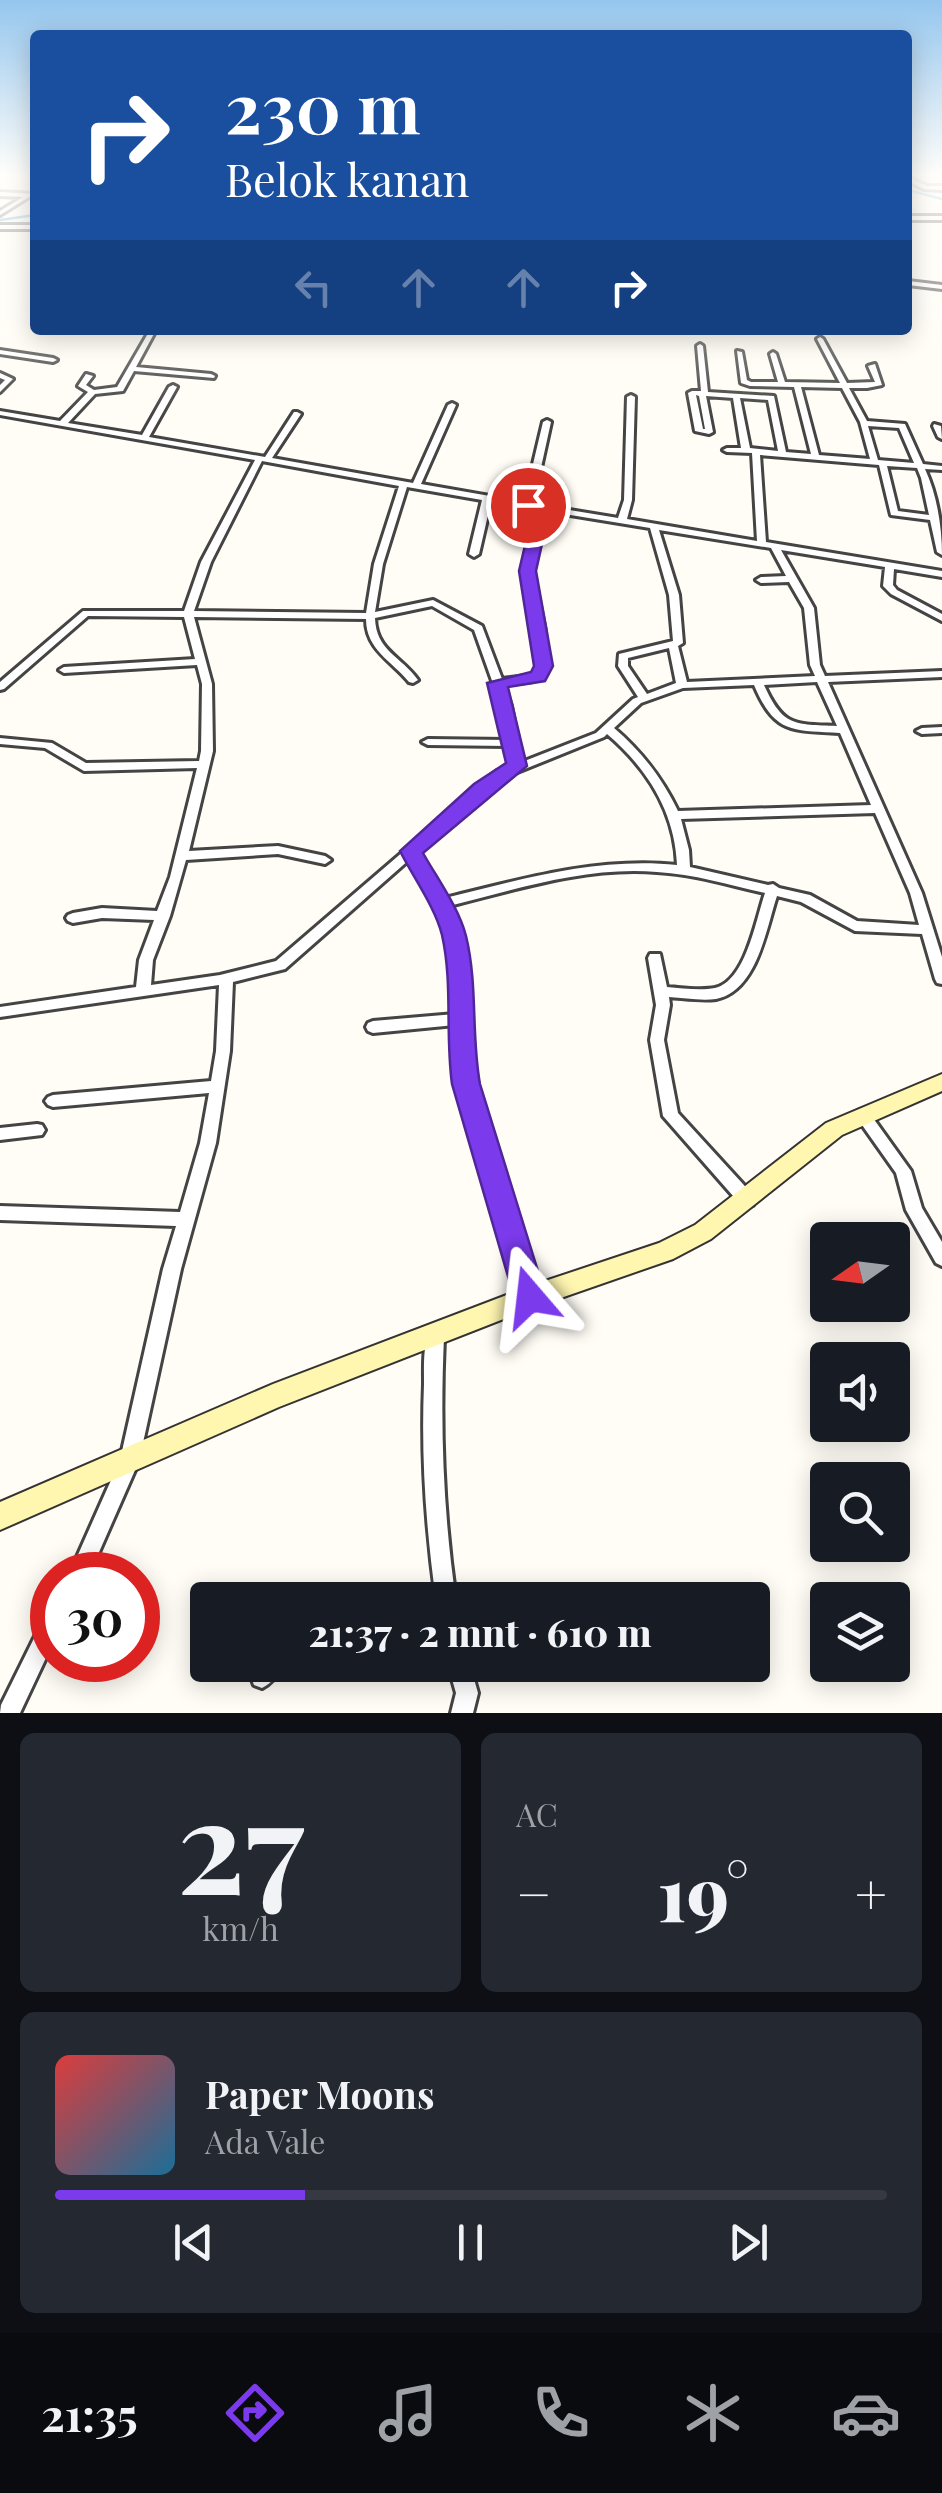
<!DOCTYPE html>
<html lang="id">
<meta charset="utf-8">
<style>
body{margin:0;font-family:"Playfair Display",serif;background:#242831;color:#f1f3f6;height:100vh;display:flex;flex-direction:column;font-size:38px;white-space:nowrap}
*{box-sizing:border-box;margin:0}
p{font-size:32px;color:#9ea1a6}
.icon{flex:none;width:55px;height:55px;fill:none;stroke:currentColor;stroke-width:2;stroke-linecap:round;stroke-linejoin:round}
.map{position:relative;height:1713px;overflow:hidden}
.drawer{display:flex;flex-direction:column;gap:20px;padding:20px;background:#0d0f14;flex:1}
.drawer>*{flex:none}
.guide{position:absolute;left:30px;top:30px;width:882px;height:305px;border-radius:10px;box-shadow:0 5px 25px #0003;background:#1a4fa0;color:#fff;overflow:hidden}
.needle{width:65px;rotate:256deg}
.fabs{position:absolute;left:810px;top:1222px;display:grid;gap:20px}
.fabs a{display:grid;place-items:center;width:100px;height:100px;border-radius:10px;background:#171b24;box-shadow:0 5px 25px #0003;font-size:50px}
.speed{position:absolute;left:30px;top:1552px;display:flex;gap:20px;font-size:50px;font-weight:700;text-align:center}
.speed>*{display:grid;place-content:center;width:130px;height:130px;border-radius:50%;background:#171b24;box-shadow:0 5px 25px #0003;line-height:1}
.speed .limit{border:15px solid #d22;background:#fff;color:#111}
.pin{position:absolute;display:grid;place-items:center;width:85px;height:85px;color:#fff;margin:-42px;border:5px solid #fff;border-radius:50%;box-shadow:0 2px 10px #0007}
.me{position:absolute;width:110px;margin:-55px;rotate:343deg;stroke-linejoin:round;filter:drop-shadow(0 0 8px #0008)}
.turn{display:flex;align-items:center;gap:35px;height:210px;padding:0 30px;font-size:45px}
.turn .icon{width:130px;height:130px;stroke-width:2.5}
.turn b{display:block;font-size:70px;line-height:85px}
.lanes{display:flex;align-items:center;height:95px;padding:0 30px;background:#0003;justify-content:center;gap:50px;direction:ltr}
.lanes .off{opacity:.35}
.big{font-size:75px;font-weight:800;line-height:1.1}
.drawer .tile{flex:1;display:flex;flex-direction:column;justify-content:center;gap:15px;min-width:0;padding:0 35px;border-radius:15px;background:#242831}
.drawer .dial{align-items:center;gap:0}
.dial b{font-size:130px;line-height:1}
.song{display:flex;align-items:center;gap:30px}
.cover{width:120px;height:120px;border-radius:15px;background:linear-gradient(135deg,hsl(0 70% 55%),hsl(200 70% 35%))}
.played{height:10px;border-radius:5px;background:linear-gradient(90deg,#7c3aed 30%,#363941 30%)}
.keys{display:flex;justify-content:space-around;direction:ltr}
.heat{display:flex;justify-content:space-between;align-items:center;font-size:55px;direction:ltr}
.drawer .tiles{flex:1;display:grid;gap:20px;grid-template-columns:1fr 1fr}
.tile:last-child{grid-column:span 2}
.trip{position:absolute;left:190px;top:1582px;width:580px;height:100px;border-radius:10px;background:#171b24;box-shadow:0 5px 25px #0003;font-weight:800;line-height:100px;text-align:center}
.tab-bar{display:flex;height:160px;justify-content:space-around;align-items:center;background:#090b0e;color:#9ea1a6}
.tab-bar .icon{width:70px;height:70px}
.tab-bar .active{color:#7c3aed}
.tab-bar b{font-size:45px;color:#f1f3f6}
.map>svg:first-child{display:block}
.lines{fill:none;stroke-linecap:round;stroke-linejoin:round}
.stream{stroke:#3f96cf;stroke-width:2.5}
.street-casing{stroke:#444;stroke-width:6}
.secondary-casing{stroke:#333;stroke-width:4}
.street{fill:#fff;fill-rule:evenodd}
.secondary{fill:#fff6b0;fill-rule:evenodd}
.route{fill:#7c3aed;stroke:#51269a;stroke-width:2.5}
</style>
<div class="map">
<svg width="942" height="1713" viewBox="0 0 942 1713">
<rect width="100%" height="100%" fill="#fffdf5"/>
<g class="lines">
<path class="stream" d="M908,190l34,9
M0,220l35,-5"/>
<g class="street-casing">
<path id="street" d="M908,177l19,9h15v4l-18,-1 -16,-8z
M0,192l35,2v4l-6,-1 -29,18v-4l23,-14 -23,-1z
M908,216h34v4h-34z
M0,225h35v4h-35z
M908,281l34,4v4l-34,-4z
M150,330h6l-20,37 75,7 4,2 -1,2 -80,-7 -11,20 -28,3 -27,29 74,12 27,-48 4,-2 4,2 -28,50 116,20 29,-45h3l4,2 -29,44 141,25 35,-78 4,-2 4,2 -35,79 103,18 19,-80 4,-2 4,2 -18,82 85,14 6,-18 3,-103 4,-2 4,2 -3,103 -5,19 130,22 -5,-88 -25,-1 -4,-2 4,-2h14l-8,-50 -27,-2 7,36 -4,2 -14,-3 -7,-38 4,-2h9l-4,-45 3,-2 3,2 5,46 66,4 12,56 25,2 -17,-67 -44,-1 -9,-3 -4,-32 5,1 5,28 4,2h27l-8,-28 3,-2 3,2 9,28 55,1 -23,-44 3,-2 3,2 24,44 28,-1 -7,-16 7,-2 7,21 -15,3h-18l18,33 38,3 18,40 19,2v4l-17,-1c12,26 17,58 17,86l-5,-3 -7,-32 -39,-5 -12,-50 -119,-10 6,87 176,29v6l-48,-8 -1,16 4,5 45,24v7l-51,-27 -8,-8 2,-19 -104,-17 33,58 6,57 5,11 117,-5v6l-114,5 94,211 20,64v27l-5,-1 -2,-4 -13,-45 -67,-3 -54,-29 -24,-6c-11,33 -20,95 -61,103 -15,2 -32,-1 -47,-2l1,8 -6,35 14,73 75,82 2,5 -2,5 -6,2 -6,-2 -78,-89 -13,-76 6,-35 -8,-47 2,-4h10l7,33c15,1 33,4 48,1 31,-7 41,-69 50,-95 -36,-8 -71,-19 -108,-21 -70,-6 -140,17 -208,34 27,59 16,117 25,178l65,213 -3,6 -6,2 -6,-2 -3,-6 -63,-213 -3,-59 -82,8 -5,-2 -2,-4 2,-4 5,-2 82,-7c0,-67 -10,-98 -45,-155l-125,110 -52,13 -3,69 -14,92 -35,126 -42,192 -50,114h-20l51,-115 43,-191 13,-43 -176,-6v-14l180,6 20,-69 9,-50 -156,14 -5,-2 -3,-4 3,-4 5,-2 158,-14 5,-30 3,-66 -219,32v-10l136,-20 3,-27 15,-40 -52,-2 -29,5 -5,-2 -2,-3 2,-3 5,-2 29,-5 55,3 13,-34 27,-109 -113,3 -39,-23 -45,-4v-6l52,5 34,20 113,-2 2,-10 1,-67 -5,-19 -133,8 -5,-3 5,-3 131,-8 -11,-42 -96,-1 -84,73 -4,1v-8l83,-71h101l17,-49 54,-102 -255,-45v-4l60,10 28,-29 -10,-6 8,-12 7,2 -7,9 8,5 23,-3zM801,387l41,1 18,34 10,37 -51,-4zM696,395l3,1 6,33h-2zM740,398l28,2 10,51 -28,-3zM868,426l31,2 15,35 -36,-3zM262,461l137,25 -25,78 -8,49 -172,-2 17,-49zM887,466l30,2 4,10 8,37 -31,-4zM407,487l75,13 -13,54 5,3 5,-3 12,-52 46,8 -14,61 12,60 2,41 -10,4 -25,3 -20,-53 -49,-26 -58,12 8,-48zM546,511l104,17 19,67 4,46 -54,13 -1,12 20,31 -5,2 -37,34 -74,29 -11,-56 -7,-21 29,-4 14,-8 -2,-42 -12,-60zM659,530l112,18 15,28 -25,1 -5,3 5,3 28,-1 15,26 6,57 5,11 -128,6 -9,-36 5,-3 -4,-48zM432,606l42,24 27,76 6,34 -79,-1 -6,3 6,3 80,1 3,20 -14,5 -221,190 -56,14 -69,10 2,-25 17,-44 16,-56 92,-6 47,10 6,-4 -6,-4 -47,-10 -89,5 24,-100 -1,-67 -18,-67 172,2c0,31 26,42 43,63l4,1 5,-3c-17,-24 -42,-29 -43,-62zM669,648l7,35 -29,11 -19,-28v-8zM817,682l20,44c-43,-2 -54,1 -73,-41zM754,685c21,49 37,45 86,48l31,72 -193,6c-16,-33 -36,-59 -64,-83l27,-25 42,-15zM607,734c40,34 68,78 70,131 -80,-8 -155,14 -232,33l-27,-46 87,-75 99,-40zM875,813l35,80 9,32 -62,-4 -47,-26 -31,-7 -6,-4 -5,1 -78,-18 -1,-17 -8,-31z
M0,350l53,8 4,2 -4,2 -53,-8z
M0,373l13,6 -13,13v-7l5,-5 -5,-2z
M934,424l7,2 1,13 -4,-2 -5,-11z
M942,727v6l-20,1 -6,-3 6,-3z
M863,1109l5,2 43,60 11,37 20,34v24l-6,-3 -30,-53 -10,-37 -41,-58 3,-4z
M37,1124l5,1 3,5 -3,5 -42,5v-12z
M435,1329l6,2 3,6c-4,89 -1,175 12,263h-20c-10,-72 -15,-143 -12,-216 0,-17 -1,-37 5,-53z
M52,1613v32l-32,68h-20l1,-8 44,-89z
M258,1665h25c-5,10 -11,18 -21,23l-8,-3 -3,-8z
M448,1665h22l8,28 -5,20h-22l5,-20z"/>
</g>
<g class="secondary-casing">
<path id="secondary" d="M942,1074v17l-100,44 -131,104 -38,20 -141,49 -253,99 -279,123v-28l273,-118 257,-98 129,-43 36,-18 131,-102z"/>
</g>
<use href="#street" class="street"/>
<use href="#secondary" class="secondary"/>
</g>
<linearGradient id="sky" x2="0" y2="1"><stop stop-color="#95c6ee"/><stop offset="0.42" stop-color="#fffefa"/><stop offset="1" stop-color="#fffefa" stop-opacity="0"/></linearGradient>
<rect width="942" height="416" fill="url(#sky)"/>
<path class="route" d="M528,500l22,8 -14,63 17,95 -8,15 -37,6 19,79 -104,87c14,25 36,55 43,83 12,49 5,99 14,148l66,213 -5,10 -11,4 -11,-4 -5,-10 -62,-213c-7,-50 1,-100 -10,-149 -7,-28 -29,-58 -42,-84l74,-67 32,-21 -19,-80 44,-11 3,-6 -15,-95 14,-60 -13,-6z"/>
</svg>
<div class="fabs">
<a><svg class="needle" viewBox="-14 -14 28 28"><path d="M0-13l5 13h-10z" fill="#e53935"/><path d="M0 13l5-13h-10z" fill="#9ea1a6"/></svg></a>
<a><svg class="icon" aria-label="sound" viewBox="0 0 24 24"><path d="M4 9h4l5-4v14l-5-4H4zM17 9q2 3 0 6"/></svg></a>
<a><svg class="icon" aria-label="search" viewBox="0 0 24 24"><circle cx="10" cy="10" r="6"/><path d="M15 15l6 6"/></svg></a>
<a><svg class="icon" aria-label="layers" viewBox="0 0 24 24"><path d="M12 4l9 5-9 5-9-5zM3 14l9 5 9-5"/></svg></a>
</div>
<div class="speed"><div class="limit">30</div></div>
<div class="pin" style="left:528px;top:505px;background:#d93025"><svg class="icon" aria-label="arrive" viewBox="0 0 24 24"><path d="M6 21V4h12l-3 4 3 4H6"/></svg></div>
<svg class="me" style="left:530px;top:1297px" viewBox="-20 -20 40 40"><path d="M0-17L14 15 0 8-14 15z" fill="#7c3aed" stroke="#fff" stroke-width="4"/></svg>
<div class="trip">21:37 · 2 mnt · 610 m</div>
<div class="guide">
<div class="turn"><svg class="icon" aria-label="right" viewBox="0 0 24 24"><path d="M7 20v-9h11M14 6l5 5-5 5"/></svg><div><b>230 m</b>Belok kanan</div></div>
<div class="lanes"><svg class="icon off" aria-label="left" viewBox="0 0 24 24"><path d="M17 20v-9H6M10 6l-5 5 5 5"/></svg><svg class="icon off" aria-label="ahead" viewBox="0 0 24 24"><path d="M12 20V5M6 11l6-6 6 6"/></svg><svg class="icon off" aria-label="ahead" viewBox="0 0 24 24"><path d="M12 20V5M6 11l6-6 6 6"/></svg><svg class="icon" aria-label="right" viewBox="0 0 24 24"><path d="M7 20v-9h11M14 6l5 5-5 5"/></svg></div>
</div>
</div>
<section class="drawer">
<div class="tiles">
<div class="tile dial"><b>27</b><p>km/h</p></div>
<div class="tile"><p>AC</p>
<div class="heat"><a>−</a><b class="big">19°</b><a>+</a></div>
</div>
<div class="tile">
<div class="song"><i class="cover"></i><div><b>Paper Moons</b><p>Ada Vale</p></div></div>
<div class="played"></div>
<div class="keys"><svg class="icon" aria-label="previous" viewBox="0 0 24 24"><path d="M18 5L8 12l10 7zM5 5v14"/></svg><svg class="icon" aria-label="pause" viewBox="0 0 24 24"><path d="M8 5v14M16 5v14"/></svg><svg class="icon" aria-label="next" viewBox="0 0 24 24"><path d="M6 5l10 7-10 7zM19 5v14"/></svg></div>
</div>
</div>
</section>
<nav class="tab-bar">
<b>21:35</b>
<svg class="icon active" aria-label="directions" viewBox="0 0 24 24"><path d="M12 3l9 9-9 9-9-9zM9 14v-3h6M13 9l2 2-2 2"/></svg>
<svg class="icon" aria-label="music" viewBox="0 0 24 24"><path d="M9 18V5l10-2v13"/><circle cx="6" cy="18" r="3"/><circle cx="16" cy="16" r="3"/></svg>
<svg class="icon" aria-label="phone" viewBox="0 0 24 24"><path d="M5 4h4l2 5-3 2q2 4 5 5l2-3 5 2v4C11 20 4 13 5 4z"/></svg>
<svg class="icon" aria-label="climate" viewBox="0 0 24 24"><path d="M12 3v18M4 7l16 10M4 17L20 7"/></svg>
<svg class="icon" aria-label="car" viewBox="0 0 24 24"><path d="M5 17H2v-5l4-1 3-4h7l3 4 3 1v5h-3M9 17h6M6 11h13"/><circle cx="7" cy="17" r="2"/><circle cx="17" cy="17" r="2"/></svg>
</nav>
